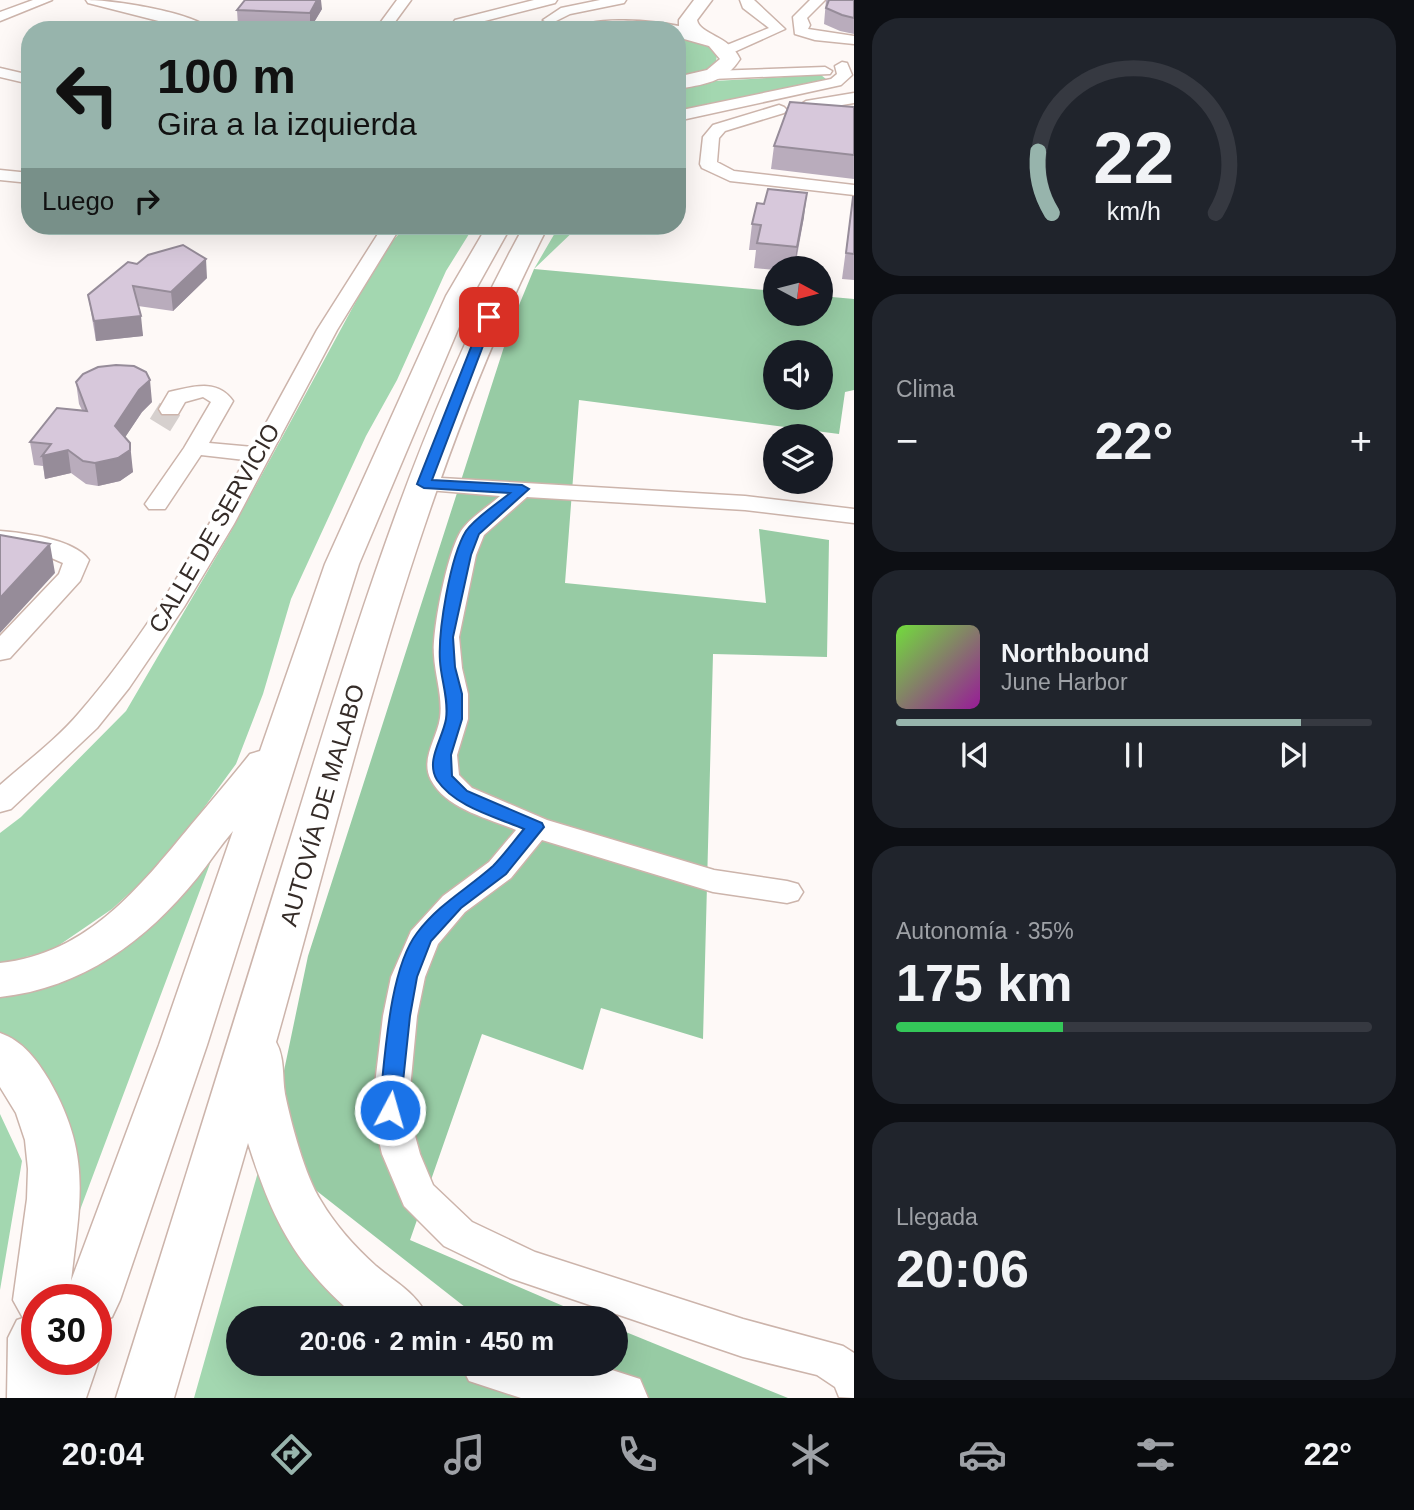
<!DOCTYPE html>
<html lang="es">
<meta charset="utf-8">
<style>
body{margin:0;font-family:Helvetica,sans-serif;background:#20242c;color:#f1f3f6;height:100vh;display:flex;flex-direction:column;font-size:26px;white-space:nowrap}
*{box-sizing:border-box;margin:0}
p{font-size:23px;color:#9ea1a6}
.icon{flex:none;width:38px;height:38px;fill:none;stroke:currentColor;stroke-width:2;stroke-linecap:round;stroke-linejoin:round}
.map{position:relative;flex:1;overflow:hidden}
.sheet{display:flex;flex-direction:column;gap:18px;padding:18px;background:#0d0f14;width:560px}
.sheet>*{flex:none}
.hud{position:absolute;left:21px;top:21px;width:665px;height:214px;border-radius:28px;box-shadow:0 7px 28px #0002;background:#97b4ac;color:#111;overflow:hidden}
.needle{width:46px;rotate:97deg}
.tools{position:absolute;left:763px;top:256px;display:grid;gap:14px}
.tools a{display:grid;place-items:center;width:70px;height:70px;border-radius:50%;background:#171b24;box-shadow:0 7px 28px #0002;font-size:35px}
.speed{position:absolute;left:21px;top:1284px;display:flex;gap:14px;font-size:35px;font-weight:700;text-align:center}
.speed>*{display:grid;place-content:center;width:91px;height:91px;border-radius:50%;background:#171b24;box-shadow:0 7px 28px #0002;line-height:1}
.speed .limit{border:10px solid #d22;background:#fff;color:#111}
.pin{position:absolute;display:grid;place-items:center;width:60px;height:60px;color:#fff;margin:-30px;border-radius:14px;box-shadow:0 4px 10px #0006}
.me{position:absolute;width:77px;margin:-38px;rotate:6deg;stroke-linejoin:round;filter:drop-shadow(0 0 5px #0008)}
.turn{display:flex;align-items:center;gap:24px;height:147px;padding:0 21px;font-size:32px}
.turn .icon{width:91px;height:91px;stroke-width:2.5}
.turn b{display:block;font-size:49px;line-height:60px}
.then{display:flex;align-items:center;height:66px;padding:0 21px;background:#0003;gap:14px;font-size:26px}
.big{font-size:52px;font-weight:800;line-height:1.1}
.sheet .widget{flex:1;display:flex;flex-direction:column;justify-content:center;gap:10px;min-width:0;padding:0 24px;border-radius:28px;background:#20242c}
.sheet .dial{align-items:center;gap:0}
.dial svg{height:182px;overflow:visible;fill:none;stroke:#363941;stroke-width:7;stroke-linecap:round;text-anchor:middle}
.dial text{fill:#f1f3f6;stroke:none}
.song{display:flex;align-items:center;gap:21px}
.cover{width:84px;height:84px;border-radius:10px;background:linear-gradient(135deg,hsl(100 70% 55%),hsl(300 70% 35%))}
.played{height:7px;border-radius:4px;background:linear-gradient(90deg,#97b4ac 85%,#363941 85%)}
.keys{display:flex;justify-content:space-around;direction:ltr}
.heat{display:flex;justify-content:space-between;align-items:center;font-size:38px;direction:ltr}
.charge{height:10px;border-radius:5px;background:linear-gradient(90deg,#34c759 35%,#363941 0)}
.trip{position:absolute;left:226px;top:1306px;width:402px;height:70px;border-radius:35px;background:#171b24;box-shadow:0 7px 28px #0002;font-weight:800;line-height:70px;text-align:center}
.tabs{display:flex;height:112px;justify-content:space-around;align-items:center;background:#090b0e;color:#9ea1a6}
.tabs .icon{width:49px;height:49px}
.tabs .current{color:#97b4ac}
.tabs b{font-size:32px;color:#f1f3f6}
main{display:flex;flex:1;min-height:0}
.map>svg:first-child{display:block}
.green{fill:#a3d7b0}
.forest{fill:#97cba4;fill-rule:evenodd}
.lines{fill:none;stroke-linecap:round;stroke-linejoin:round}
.minor-tunnel{stroke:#d6d0ce;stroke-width:24;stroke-dasharray:24 12;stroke-linecap:butt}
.minor-casing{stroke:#ccb4ab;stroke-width:3}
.highway-casing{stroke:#ccb4ab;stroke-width:3}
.minor{fill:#fff;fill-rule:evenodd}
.highway{fill:#fff;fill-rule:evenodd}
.wall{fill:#b9acbc}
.shaded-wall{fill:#968c99}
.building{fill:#d7c8db;stroke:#968c99;stroke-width:2}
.route{fill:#1a73e8;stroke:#114b97;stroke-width:2}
.labels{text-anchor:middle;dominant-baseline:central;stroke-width:7;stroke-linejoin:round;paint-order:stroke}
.street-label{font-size:24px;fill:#352c28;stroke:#fff}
</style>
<main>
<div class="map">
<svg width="854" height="1398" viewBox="0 0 854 1398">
<rect width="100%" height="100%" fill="#fef9f7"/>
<path class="green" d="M677,35l32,11 8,8 -1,9 -10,7 -29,8z
M821,75l5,4 -149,32v-23l37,-7z
M406,226h68l-28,45 -49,109 -31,56 -75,163 -28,95 -27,70 -71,97 -53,48 -60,41 -52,14v-131l21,-16 105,-106 104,-178 130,-239 28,-48z
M559,226h20l-45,43z
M223,829l-170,453 18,-118 -71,-128v-44l7,1z
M0,1114l22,47 -22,129z
M260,1165l125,153h-147v45h228l104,35h-376z"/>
<path class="forest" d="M534,269l241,22v22h46v-17l33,3v91l-9,2 -6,42 -260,-34 -14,183 201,20 -7,-74 70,11 -2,117 -114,-3 -10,385 -102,-31 -18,62 -101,-36 -72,206 181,78h-112l-212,-166 41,-196 204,-634zM775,352h46v45h-46z
M616,1328l172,70h-206l-45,-35h79z"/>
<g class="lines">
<path class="minor-tunnel" d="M160,425l10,-16"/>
<g class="minor-casing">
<path id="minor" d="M33,0h19l-52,21v-9z
M86,0c27,0 107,12 125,30h-17l-106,-27z
M397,0h14l-22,30h-14z
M534,0h23l-2,3 -90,23 -3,4h-14l7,-10z
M600,0h26l-2,3 -54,11 -20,10 -7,-4 18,-12z
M740,0h14l31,29 -53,24h-10v-6l47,-19 -26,-20z
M810,0h15l-18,18 3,7 -2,4 46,7v8l-39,-4 -20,-6 -2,-17z
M842,62l5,1 5,12 -11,10 -164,36v-10l154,-32 6,-5 -2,-8z
M825,67l7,4 -2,3 -118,5 -7,-4 7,-4z
M0,68l30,7v9l-30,-7z
M854,93v10l-48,8 -8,-5 8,-5z
M779,105l5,2 3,3 -3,3 -59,18 -6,7 -2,24 17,9 120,14v10l-124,-14 -28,-13 -2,-4 3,-27 10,-12z
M0,170l30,3v10l-30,-3z
M383,226h18l-64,104 -103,194 -50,83 -55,81 -32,40 -86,81 -11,3v-27c26,-23 56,-45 79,-72 66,-76 118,-165 166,-253l-44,-5 -36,54h-16l-4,-5 39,-56 27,-46 -8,-5 -18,5 -7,12h-16l-3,-5 10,-17c23,-5 48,-14 64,9l-24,42 44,4 64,-117z
M424,477l321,19 109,13v14l-109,-13 -218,-13 -43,38 -8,20 -17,82 3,31 6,26v25l-11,36 2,20 13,13 75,32 167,50 73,11 11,3 5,8 -5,8 -11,3 -74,-11 -171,-52 -31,38 -46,34 -27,32 -13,33 -8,39 -9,94 12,44 13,31 39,37 63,30 208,67 100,27 11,7v45l-15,-1 -4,-10 -18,-12 -74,-18 -233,-79 -66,-32 -40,-40 -22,-52 -10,-44 11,-94 8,-39 20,-46 32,-35 46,-34 27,-32c-28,-12 -70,-21 -85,-50 -11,-21 6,-41 9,-62 3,-21 -5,-42 -6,-63 -2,-24 14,-110 30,-128 10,-12 25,-21 36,-31l-84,-7 -4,-5 4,-5z
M0,531c24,2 74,8 89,29l-9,21 -70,77 -10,2v-24l59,-62 4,-11 -30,-13 -33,-5z"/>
</g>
<g class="highway-casing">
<path id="highway" d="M694,0h18l-15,20c3,15 32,15 43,39 -14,23 -38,26 -63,30v-12l30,-7 13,-11 -11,-13 -32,-9v-7h-101c14,-16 83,-8 103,-4v-6z
M487,226h24l-39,70 -113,268 -152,481 -87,255 -8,17 -16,6v-23h-59v60h59v-6l3,6 -13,38h-79l1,-60 9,-18 6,-2 -10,-18 14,-101 1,-30 -3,-29 -9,-27 -16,-26v-54c23,8 37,27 49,47 43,75 31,120 22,201l88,-236 74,-214c-13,15 -24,32 -36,47 -51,63 -115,110 -197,119v-34c87,-9 139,-75 191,-138 20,-24 40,-47 59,-71l10,-3 65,-187 121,-268z
M524,226h24c-131,257 -194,540 -272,816 9,16 6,34 9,52 6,29 20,82 36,107 14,24 34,46 55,65 20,17 41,27 52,52h-70c-63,-52 -86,-99 -110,-175l-74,255h-58c59,-187 117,-373 175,-561 64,-209 127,-418 233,-611z
M460,1363h130l50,16 8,19h-127l-52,-17z"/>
</g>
<use href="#minor" class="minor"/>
<use href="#highway" class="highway"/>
</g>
<path class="wall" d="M826,0h28v34l-14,-3 -16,-7z
M322,9l-12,20 -72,-3 -1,-16z
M854,107v72l-83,-10 3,-23z
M853,197h1v83l-12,-1z
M804,217l-9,51h-20v2l-21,-2 2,-18h-7l3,-26z
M56,226h70l-6,5z
M128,262l79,16 -34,33 -35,-5 5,30 -47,5 -8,-46z
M76,382l76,20 -10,10 -17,25 8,35 -13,9 -22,5 -12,-2 -15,-11 -26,6 -2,-13 -9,-1 -4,-23 52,-32 -3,-6z"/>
<path class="shaded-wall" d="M317,0h4l1,9 -12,20v-16z
M807,193l-3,24 -10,51 3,-21z
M120,226h6l-6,5z
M206,259l1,19 -34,33 -2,-19z
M141,316l2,20 -47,5 -2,-20z
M150,380l2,22 -10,10 -24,36 -3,-22 24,-36z
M130,443l3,29 -13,9 -22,5 -3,-23z
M68,450l3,23 -26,6 -3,-23z
M50,544l5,29 -55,60v-35z"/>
<path class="building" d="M245,0h72l-7,13 -73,-3z
M829,0h25v18l-12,-3 -16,-7z
M790,102l64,5v48l-80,-9z
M768,189l39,4 -10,54 -40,-4 4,-18 -9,-1 5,-21 7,1z
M853,197h1v57l-8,-1z
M183,245l23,14 -35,33 -38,-6 8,30 -47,5 -6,-26 40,-33 9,2 11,-9z
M116,365l18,1 12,6 4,8 -11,10 -24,36 15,17v7l-12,8 -23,5 -12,-2 -15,-11 -26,6 9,-12 -21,-2 27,-34 30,3 -11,-29 7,-8 15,-7z
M0,535l50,9 -50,54z"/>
<path class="route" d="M489,314l5,3 -62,163 90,5 7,4 -50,45 -8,21 -18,82 2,30 7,27v25l-11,36 1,21 15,15 75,32 2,4 -38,47 -45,34 -30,33 -14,36 -7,39 -10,94 -3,6 -7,2 -7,-2 -4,-6c6,-47 9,-139 38,-177 23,-30 49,-43 76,-67 11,-11 21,-25 31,-37 -28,-12 -69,-22 -87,-49 -12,-19 6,-42 9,-61 3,-20 -5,-39 -6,-58 -2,-30 10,-104 26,-130 10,-14 31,-27 44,-38l-86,-5 -7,-4 66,-167z"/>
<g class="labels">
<g class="street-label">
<text transform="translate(214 528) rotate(-60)">CALLE DE SERVICIO</text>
<text transform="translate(322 805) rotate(-74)">AUTOVÍA DE MALABO</text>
</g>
</g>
</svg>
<div class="tools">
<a><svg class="needle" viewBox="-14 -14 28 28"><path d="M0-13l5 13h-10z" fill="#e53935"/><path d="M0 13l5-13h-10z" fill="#9ea1a6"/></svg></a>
<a><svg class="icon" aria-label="sound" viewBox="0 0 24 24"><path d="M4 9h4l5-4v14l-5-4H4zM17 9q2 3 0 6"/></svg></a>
<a><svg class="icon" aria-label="layers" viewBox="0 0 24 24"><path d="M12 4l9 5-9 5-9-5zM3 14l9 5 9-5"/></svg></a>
</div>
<div class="speed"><div class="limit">30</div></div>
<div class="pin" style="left:489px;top:317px;background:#d93025"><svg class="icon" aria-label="arrive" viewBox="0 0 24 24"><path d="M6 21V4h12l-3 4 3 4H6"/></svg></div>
<svg class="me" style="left:390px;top:1110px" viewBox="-20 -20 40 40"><circle r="17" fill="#1a73e8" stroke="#fff" stroke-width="3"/><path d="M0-11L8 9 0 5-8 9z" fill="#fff"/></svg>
<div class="trip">20:06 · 2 min · 450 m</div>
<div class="hud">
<div class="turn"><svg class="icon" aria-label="left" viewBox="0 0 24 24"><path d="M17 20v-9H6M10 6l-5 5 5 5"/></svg><div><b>100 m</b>Gira a la izquierda</div></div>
<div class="then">Luego<svg class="icon" aria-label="right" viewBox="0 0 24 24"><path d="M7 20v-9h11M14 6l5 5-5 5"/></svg></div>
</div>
</div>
<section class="sheet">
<div class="widget dial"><svg viewBox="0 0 100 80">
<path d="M14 69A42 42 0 1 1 86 69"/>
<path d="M14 69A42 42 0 0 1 8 42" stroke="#97b4ac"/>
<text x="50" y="56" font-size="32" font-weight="700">22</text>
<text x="50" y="72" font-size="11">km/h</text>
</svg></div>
<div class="widget"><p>Clima</p>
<div class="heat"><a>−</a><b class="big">22°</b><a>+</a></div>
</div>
<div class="widget">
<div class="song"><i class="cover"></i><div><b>Northbound</b><p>June Harbor</p></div></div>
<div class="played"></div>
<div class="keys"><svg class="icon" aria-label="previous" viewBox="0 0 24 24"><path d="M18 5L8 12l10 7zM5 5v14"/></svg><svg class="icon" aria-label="pause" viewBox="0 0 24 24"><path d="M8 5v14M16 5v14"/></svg><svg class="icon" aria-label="next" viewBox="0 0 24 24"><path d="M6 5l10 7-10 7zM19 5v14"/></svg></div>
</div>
<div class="widget"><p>Autonomía · 35%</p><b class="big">175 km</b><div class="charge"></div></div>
<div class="widget"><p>Llegada</p><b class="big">20:06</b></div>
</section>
</main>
<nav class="tabs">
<b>20:04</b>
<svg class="icon current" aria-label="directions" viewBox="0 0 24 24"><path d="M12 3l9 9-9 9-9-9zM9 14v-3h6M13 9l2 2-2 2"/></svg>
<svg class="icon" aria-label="music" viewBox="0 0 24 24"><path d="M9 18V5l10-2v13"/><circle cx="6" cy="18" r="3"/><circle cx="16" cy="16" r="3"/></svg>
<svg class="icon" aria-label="phone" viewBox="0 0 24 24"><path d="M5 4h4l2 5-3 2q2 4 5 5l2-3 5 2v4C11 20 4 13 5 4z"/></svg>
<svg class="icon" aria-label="climate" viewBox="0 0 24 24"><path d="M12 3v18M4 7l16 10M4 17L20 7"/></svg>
<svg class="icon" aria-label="car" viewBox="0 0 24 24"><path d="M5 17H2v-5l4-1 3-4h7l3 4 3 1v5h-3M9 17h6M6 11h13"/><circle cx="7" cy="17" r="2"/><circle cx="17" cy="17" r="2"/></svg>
<svg class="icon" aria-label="filters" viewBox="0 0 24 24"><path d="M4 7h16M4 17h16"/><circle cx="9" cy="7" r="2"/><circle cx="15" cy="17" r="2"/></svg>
<b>22°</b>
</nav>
